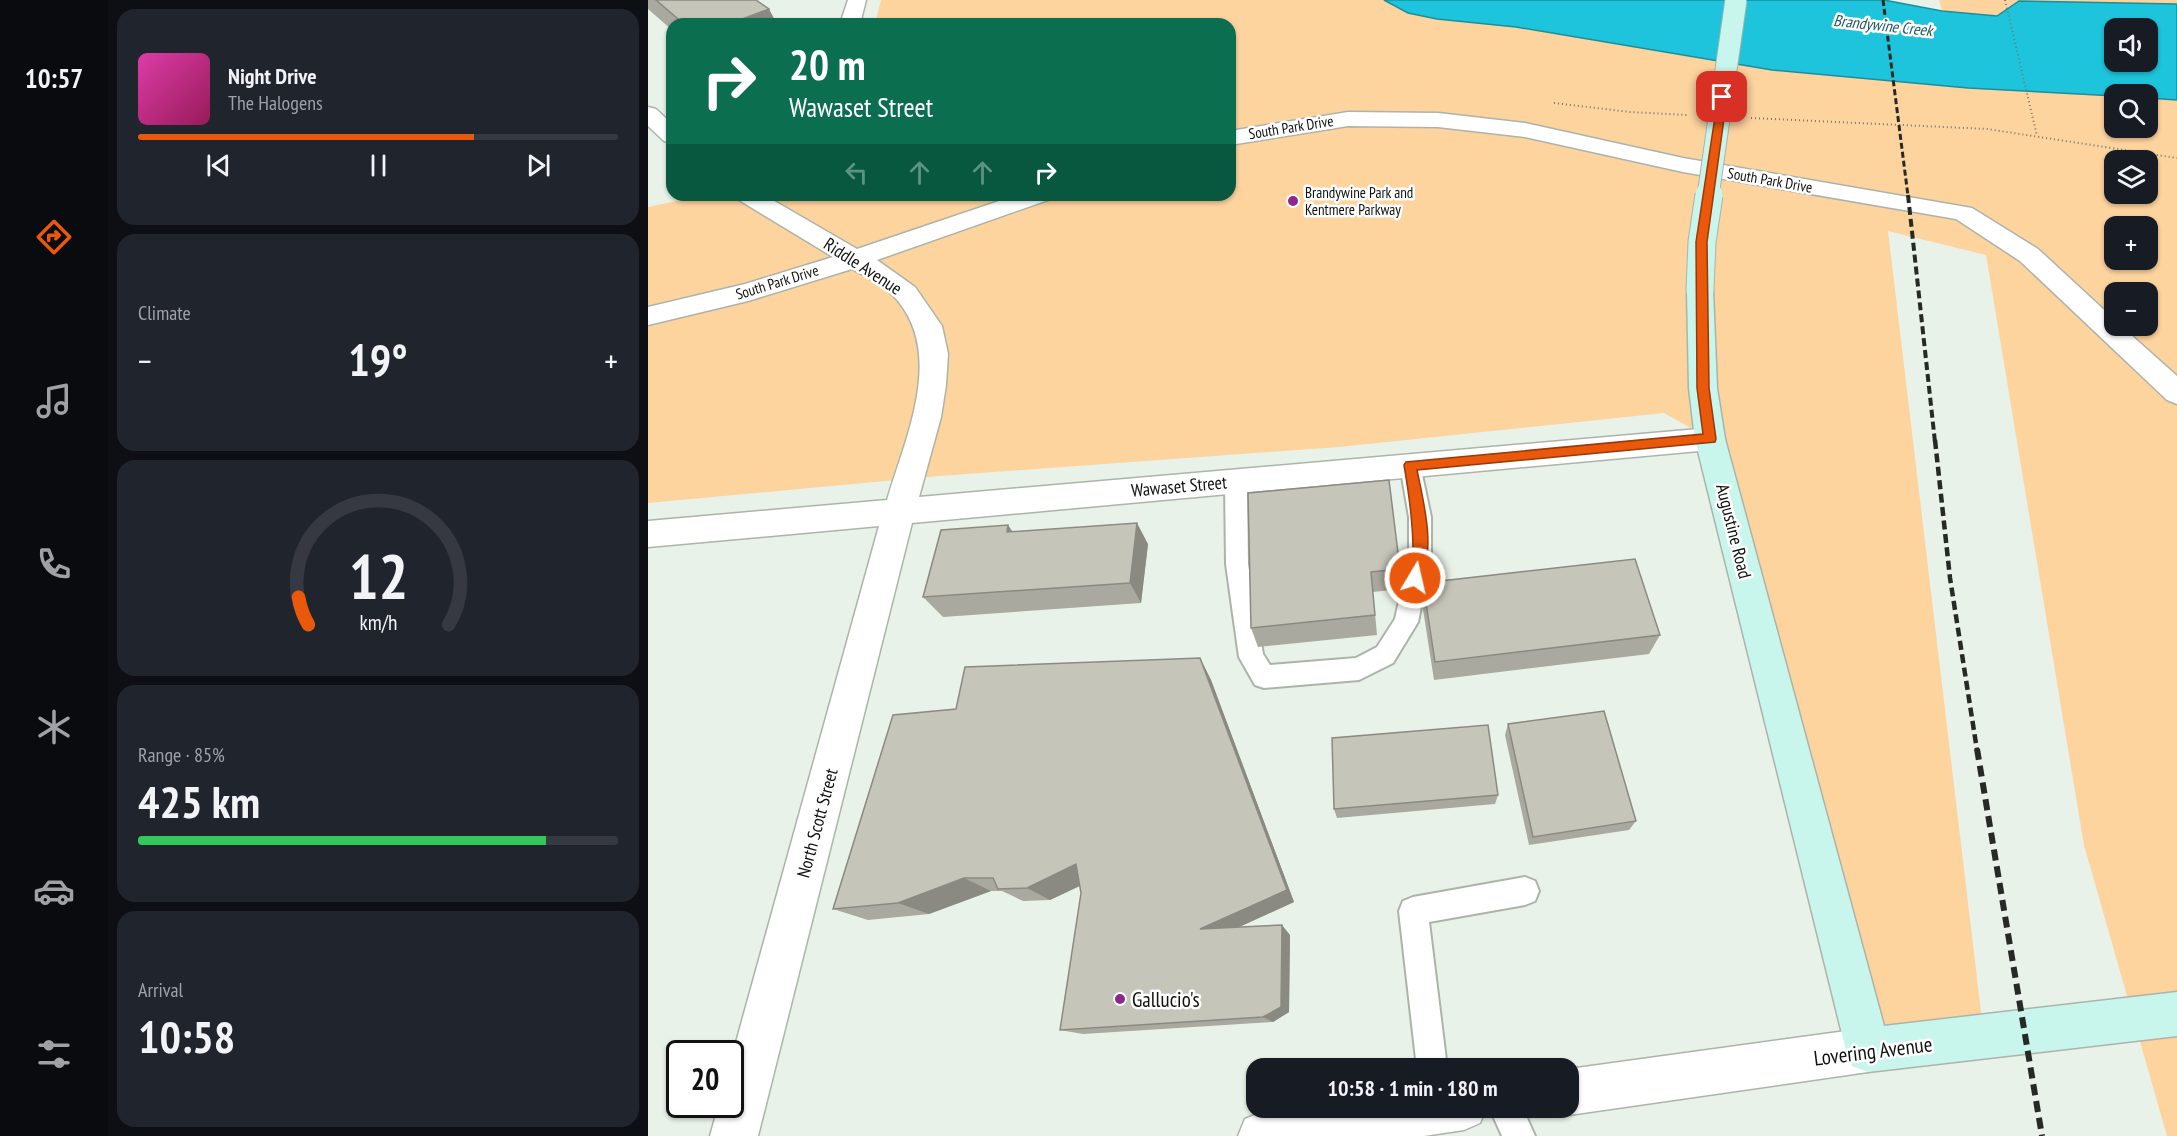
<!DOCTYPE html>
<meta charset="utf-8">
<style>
body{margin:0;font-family:"PT Sans Narrow",sans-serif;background:#20242c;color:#f1f3f6;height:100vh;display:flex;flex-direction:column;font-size:22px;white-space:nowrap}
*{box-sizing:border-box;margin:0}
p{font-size:20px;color:#9ea1a6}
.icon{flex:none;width:33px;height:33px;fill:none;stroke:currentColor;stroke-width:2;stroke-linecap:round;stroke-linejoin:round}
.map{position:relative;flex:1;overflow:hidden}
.details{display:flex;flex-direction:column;gap:9px;padding:9px;background:#0d0f14;width:540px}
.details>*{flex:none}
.top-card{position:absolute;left:18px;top:18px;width:570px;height:183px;border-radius:18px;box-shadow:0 2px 4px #0004;background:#0b6e4f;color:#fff;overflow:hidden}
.controls{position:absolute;left:1456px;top:18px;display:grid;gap:12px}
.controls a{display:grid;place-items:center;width:54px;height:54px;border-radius:12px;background:#171b24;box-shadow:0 2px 4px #0004;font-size:30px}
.speed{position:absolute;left:18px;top:1040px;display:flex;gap:12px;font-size:30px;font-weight:700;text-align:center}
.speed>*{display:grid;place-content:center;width:78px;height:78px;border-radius:50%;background:#171b24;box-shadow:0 2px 4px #0004;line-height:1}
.speed .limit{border:3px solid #111;border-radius:9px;background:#fff;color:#111}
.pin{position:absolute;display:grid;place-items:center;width:51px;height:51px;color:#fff;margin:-26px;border-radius:12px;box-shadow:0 3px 9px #0006}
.me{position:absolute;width:66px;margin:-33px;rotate:9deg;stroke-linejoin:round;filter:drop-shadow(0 0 4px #0008)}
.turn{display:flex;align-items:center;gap:21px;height:126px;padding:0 24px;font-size:27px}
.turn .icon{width:78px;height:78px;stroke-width:2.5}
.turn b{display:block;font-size:42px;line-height:51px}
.lanes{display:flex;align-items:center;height:57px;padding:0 24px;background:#0003;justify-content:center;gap:30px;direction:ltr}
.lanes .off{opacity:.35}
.big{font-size:45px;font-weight:600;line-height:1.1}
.details .widget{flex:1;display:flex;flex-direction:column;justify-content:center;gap:9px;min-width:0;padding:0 21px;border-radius:18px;background:#20242c}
.details .dial{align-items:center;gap:0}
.dial svg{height:156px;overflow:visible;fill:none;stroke:#363941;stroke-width:7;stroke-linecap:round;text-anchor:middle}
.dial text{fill:#f1f3f6;stroke:none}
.song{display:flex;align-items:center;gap:18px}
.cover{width:72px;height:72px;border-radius:9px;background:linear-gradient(135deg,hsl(320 70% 55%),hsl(330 70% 35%))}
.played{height:6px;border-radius:3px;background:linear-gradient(90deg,#ea580c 70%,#363941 70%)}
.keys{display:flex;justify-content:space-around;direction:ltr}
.heat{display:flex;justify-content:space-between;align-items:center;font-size:33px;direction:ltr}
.charge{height:9px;border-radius:4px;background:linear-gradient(90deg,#34c759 85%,#363941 0)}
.trip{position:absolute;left:598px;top:1058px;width:333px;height:60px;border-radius:18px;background:#171b24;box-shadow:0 2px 4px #0004;font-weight:600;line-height:60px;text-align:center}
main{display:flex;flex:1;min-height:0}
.dock{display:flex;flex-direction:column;width:108px;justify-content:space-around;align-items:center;background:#090b0e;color:#9ea1a6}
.dock .icon{width:42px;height:42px}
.dock .selected{color:#ea580c}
.dock b{font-size:27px;color:#f1f3f6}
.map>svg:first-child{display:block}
.green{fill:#fdd39e;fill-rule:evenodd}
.water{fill:#1ec4db;stroke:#198e9e;stroke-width:1.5;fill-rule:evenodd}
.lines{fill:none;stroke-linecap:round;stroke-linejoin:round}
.lane-casing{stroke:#acb4aa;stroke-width:4}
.street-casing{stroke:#acb4aa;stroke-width:3}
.secondary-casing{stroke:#acb4aa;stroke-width:3}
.path{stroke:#737872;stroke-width:2;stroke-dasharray:1 3;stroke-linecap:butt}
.lane{fill:#fff;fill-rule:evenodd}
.street{fill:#fff;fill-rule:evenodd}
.secondary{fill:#c8f5ec;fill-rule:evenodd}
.rail-far3{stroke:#262925;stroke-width:3;stroke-dasharray:6 3;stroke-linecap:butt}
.rail-far2{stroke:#262925;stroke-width:4;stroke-dasharray:8 4;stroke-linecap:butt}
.rail-far1{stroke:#262925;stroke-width:4.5;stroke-dasharray:9 4.5;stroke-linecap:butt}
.rail{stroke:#262925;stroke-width:6;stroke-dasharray:11 6;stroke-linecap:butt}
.secondary-bridge-far1-casing{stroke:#acb4aa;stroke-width:23;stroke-linecap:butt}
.secondary-bridge-casing{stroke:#acb4aa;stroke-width:29;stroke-linecap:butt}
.secondary-bridge-far1{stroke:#c8f5ec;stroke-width:21}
.secondary-bridge{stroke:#c8f5ec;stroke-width:27}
.wall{fill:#a9a99f}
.shaded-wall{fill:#8a8a82}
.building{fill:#c5c5b9;stroke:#8a8a82;stroke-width:1.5}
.route{fill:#ea580c;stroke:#983908;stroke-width:1.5}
.poi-dot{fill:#8f268b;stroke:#fff;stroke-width:2}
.labels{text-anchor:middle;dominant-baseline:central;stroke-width:5;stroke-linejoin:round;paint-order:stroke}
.far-street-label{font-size:15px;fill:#0e110e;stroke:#fff}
.far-poi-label{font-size:15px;fill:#0e110e;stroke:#fff;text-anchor:start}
.far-water-label{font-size:16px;font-style:italic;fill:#1e5a64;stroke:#fff}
.street-label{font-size:18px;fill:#0e110e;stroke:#fff}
.near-poi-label{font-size:21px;fill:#0e110e;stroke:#fff;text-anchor:start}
.near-street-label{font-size:21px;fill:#0e110e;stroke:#fff}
</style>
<main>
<nav class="dock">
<b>10:57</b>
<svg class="icon selected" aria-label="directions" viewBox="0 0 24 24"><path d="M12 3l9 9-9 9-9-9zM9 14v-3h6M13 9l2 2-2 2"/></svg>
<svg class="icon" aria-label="music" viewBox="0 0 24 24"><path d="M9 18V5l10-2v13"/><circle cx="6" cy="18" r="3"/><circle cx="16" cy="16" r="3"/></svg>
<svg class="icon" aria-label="phone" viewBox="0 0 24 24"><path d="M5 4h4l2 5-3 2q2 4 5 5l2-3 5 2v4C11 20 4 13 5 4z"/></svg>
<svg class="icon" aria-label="climate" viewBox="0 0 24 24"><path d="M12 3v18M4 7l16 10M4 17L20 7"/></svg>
<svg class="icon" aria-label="car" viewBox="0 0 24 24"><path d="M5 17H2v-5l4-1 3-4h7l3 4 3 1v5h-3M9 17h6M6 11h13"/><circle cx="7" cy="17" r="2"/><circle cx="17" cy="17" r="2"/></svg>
<svg class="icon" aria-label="filters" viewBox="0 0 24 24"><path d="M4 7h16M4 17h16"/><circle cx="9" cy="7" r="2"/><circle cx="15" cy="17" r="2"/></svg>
</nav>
<section class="details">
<div class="widget">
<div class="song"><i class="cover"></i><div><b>Night Drive</b><p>The Halogens</p></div></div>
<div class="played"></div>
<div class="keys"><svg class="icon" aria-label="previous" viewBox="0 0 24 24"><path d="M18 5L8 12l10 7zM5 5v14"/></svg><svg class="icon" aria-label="pause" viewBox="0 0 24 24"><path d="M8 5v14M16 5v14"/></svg><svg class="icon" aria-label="next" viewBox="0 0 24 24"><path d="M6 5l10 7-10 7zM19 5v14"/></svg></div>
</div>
<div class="widget"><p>Climate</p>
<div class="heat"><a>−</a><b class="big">19°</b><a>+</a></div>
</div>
<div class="widget dial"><svg viewBox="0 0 100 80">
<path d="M14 69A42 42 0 1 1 86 69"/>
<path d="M14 69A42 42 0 0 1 9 55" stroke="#ea580c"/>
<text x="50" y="56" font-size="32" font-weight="700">12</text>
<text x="50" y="72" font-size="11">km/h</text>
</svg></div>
<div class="widget"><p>Range · 85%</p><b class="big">425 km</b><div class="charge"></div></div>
<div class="widget"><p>Arrival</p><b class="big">10:58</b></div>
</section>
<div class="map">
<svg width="1529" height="1136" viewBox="0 0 1529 1136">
<rect width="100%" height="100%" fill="#e9f2e8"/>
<path class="green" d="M233,0h503l24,13 29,6 79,8 256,43 196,18 147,8v32h33v-30l29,2v1036h-10l-83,-291 -98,-590 -98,-24 96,806 -116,13 -158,-611 -46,-26 -325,34 -400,29 -291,27v-296l57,-12h525v-171h-355zM1467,160h33v34h-33zM1467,226h33v34h-33zM1467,292h33v34h-33z
M1291,0h238v4l-158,-3 -22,15 -55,-5z"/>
<path class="water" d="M736,0h500l58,11 55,5 22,-15 158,3v96l-29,-2v-4h-33v2l-147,-8 -196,-18 -256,-43 -79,-8 -29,-6zM1467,28h33v34h-33z"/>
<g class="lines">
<g class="lane-casing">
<path id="lane" d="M762,457l7,2 3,6 11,52v39l-13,66 -25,41 -34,17 -95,8 -9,-3 -16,-28 -13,-93 -1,-83 4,-6 7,-2 7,2 4,6 1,83 15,90 7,11 86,-7 21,-11 18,-28 14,-63v-39l-9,-52 3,-6z
M877,877l10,4 4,10 -4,10 -10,4 -96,17 18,146h-30l-18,-157 4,-10 10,-4z
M841,1107h33l13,29h-33z"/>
</g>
<g class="street-casing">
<path id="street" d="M200,0h18l-6,24h-20z
M0,107l8,2 16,15v19l-8,-2 -16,-15z
M700,112l90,1 87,10 158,35 289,50 66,41 77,71v6h6l56,50v28l-10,-4 -147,-139 -64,-42 -273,-47 -158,-35 -87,-10 -90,-1 -118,19v-14z
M87,195h29l93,54 160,-54h35l-4,5 -171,60 38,27 27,39 6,28 -2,31 -5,32 -22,80 791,-69 11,3 4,8 -4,8 -11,3 -798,73 -154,613h-48l9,-32h11v-40l149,-538 -231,21v-26l239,-21c18,-61 57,-143 11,-199 -11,-14 -31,-24 -46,-32l-104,32 -100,24v-18l97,-23 88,-27 -94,-57z
M1220,1028l16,6 6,16 -6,16 -16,6 -299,43 -17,-8h17v-38z
M653,1107h186l-7,16 -16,7 -40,6h-186l7,-17 17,-7z"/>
</g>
<g class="secondary-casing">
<path id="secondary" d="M1052,281l9,3 4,6 4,98 8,51 159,587 293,-34v44l-309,36 -16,-6 -6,-16 -151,-611 -6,-51 -2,-98 4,-6z"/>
</g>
<path class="path" d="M1357,0l32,136
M906,103l76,9 57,3
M1103,118l236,11 190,29"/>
<use href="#lane" class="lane"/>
<use href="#street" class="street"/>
<use href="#secondary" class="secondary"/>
<path class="rail-far3" d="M1235,0l25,196"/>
<path class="rail-far2" d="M1260,195l27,247"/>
<path class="rail-far1" d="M1287,440l15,138 27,172"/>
<path class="rail" d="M1329,749l65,387"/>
<g class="secondary-bridge-far1-casing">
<path id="secondary-bridge-far1" d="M1060,196l28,-196"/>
</g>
<g class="secondary-bridge-casing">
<path id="secondary-bridge" d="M1052,290l2,-48 7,-47"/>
</g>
<use href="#secondary-bridge-far1" class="secondary-bridge-far1"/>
<use href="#secondary-bridge" class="secondary-bridge"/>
</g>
<path class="wall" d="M0,0h108l21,24h-105v6l-24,-21z
M600,493l152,76 1,20 -28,3 4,43 -119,12 -7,-19z
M365,532l135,12 -7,59 -198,14 -20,-20z
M775,583l237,52 -11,19 -215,26 -12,-77z
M552,658l11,22 83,222 -55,25 51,8 -1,77 -16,10 -190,12 -23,-4 21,-137 -1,-7 -30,14 -27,1 -21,-10h-11l-62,23 -61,6 -35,-11 123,-200z
M860,724l128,97 -7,9 -100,15 -24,-110z
M850,795l-3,9 -158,14 -3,-9z"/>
<path class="shaded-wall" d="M121,9l8,15h-48z
M489,523l11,21 -7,59 -11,-20z
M360,525l15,22 -16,-15z
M552,658l11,22 83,222 -81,37 -13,-10z
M428,864l20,14 -46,22 -23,-12z
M316,878l27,13 -62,23 -31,-11z
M634,925l8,10 -1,77 -16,10 -10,-5z"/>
<path class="building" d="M8,0h100l13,9 -40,15h-45z
M741,480l11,89 -29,3 4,43 -124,13 -3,-135z
M489,523l-7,60 -207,14 18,-67 67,-5 -1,7z
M987,559l25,76 -225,27 -12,-79z
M552,658l87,232 -87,39 82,-4 -1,82 -18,10 -203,13 21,-137 -5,-29 -49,24 -29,1 -5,-11h-29l-66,25 -65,6 60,-194 63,-6 9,-42z
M956,711l32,110 -103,16 -25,-113z
M840,725l10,70 -164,14 -2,-71z"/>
<path class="route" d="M1074,94l5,3 -20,145 2,146 7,51 -1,3 -298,28c7,34 19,79 3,112h-10c-4,-9 3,-22 3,-32 0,-29 -4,-56 -9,-85l2,-3 297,-28 -6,-46 -1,-146 22,-145z"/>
<g class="poi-dot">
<circle cx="645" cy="201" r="6"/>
<circle cx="472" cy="999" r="6"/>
</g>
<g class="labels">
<g class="far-street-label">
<text transform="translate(643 127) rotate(-9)">South Park Drive</text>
<text transform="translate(1122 180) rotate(10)">South Park Drive</text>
<text transform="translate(129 282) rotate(-17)">South Park Drive</text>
</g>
<g class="far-poi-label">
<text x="657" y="192">Brandywine Park and<tspan x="657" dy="17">Kentmere Parkway</tspan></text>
</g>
<g class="far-water-label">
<text transform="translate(1235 25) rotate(6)">Brandywine Creek</text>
</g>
<g class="street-label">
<text transform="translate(215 266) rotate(33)">Riddle Avenue</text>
<text transform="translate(531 486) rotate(-5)">Wawaset Street</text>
<text transform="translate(1086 531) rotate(76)">Augustine Road</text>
<text transform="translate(169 823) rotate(-75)">North Scott Street</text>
</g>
<g class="near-poi-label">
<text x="484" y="999">Gallucio's</text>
</g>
<g class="near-street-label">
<text transform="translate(1225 1051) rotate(-7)">Lovering Avenue</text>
</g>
</g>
</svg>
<div class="controls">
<a><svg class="icon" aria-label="sound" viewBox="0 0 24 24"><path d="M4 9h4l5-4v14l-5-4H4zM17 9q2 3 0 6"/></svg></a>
<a><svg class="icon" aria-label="search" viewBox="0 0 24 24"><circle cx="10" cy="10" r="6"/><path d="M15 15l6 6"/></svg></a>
<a><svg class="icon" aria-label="layers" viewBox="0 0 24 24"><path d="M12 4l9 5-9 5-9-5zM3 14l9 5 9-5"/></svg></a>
<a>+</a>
<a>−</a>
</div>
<div class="speed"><div class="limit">20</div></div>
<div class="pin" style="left:1074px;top:97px;background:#d93025"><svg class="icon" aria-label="arrive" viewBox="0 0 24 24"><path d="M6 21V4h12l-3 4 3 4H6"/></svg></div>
<svg class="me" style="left:767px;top:578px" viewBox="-20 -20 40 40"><circle r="17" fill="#ea580c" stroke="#fff" stroke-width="3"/><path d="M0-11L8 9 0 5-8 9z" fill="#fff"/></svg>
<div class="trip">10:58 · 1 min · 180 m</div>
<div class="top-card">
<div class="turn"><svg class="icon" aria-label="right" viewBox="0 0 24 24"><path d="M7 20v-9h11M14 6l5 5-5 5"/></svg><div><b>20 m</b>Wawaset Street</div></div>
<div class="lanes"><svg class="icon off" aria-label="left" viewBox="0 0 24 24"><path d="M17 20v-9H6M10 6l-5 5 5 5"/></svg><svg class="icon off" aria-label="ahead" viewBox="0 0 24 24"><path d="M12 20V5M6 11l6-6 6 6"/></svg><svg class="icon off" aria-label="ahead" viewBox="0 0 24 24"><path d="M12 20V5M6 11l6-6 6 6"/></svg><svg class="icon" aria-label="right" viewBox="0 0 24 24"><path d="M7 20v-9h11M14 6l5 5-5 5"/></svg></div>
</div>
</div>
</main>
